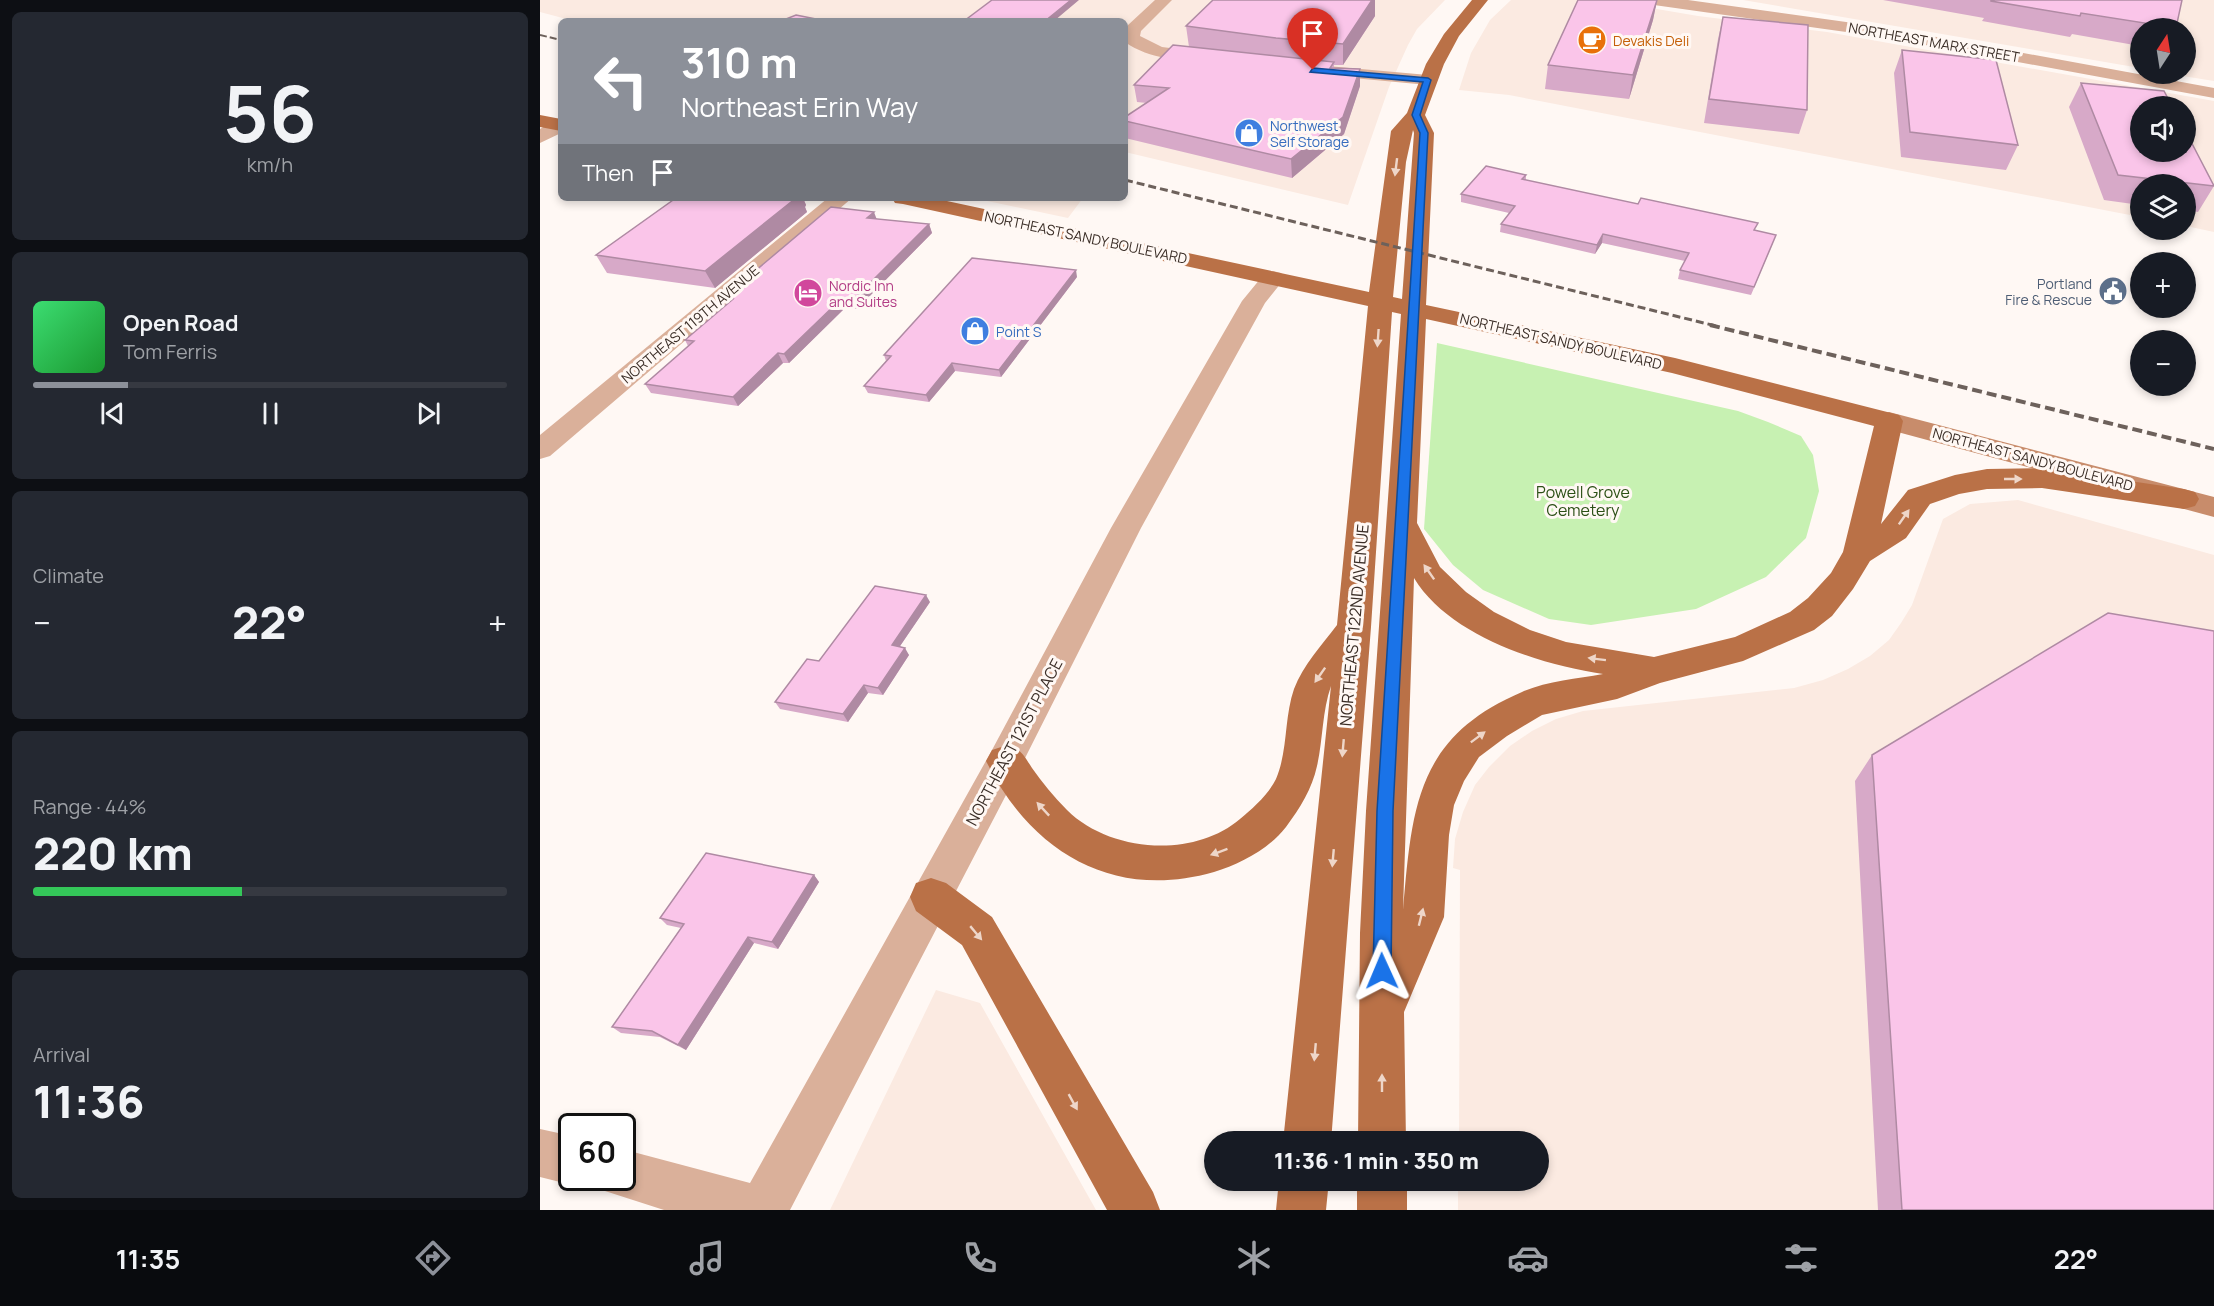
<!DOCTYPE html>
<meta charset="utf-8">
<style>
body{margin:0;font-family:Manrope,sans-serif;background:#242831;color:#f1f3f6;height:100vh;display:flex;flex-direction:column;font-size:22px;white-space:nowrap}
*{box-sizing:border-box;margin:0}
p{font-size:20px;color:#9ea1a6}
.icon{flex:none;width:33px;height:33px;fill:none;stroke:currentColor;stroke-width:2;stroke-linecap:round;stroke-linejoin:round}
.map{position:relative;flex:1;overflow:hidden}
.details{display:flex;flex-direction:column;gap:12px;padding:12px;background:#0d0f14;width:540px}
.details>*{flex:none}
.top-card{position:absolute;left:18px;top:18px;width:570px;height:183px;border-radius:9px;box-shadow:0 3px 9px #0003;background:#8c9099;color:#fff;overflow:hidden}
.needle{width:39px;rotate:12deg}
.tools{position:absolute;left:1590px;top:18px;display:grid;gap:12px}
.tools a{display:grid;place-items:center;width:66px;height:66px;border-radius:50%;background:#171b24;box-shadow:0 3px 9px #0003;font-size:30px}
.speed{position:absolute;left:18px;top:1113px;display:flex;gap:12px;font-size:30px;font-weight:700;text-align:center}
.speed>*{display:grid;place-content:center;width:78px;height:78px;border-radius:50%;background:#171b24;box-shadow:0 3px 9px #0003;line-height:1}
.speed .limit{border:3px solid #111;border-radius:9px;background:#fff;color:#111}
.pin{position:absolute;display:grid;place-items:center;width:51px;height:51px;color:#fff;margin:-62px -26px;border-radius:50% 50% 50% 0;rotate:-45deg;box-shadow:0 0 6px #0007}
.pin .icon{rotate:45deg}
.me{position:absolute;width:66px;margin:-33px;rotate:359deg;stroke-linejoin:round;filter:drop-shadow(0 0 4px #0008)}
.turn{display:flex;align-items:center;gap:21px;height:126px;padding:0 24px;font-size:27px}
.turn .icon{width:78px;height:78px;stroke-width:2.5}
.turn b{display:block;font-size:42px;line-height:51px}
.then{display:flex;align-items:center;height:57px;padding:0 24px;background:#0003;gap:12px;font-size:22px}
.big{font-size:45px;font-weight:800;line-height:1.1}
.details .widget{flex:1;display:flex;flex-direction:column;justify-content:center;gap:9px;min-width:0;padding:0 21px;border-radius:9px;background:#242831}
.details .dial{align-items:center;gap:0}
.dial b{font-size:78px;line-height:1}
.song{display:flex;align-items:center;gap:18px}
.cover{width:72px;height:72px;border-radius:9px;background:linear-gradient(135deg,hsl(140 70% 55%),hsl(130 70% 35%))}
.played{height:6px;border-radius:3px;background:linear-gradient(90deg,#8c9099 20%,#363941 20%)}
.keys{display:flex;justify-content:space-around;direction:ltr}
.heat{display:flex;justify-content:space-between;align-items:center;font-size:33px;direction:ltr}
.charge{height:9px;border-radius:4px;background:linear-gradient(90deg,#34c759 44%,#363941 0)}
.trip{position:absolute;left:664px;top:1131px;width:345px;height:60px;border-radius:30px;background:#171b24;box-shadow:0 3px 9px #0003;font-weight:800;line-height:60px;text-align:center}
.dock{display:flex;height:96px;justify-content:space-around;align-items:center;background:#090b0e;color:#9ea1a6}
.dock .icon{width:42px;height:42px}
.dock .selected{color:#8c9099}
.dock b{font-size:27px;color:#f1f3f6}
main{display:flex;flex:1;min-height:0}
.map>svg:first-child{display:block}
.built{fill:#fbeae1;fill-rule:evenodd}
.green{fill:#c7f1b2}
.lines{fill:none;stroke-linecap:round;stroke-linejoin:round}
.minor{fill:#dab09a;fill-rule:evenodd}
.tertiary{fill:#dab09a;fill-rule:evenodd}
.secondary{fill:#c88c6b;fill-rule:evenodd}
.primary{fill:#ba7147;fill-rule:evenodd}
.rail-far2{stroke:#6d615b;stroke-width:2;stroke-dasharray:7 3;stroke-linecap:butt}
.rail-far1{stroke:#6d615b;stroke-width:3;stroke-dasharray:8 4;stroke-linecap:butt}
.rail{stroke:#6d615b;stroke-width:4;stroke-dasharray:10 5;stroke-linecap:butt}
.wall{fill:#d7a9c8}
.shaded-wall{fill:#af8aa3}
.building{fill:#fac5e9;stroke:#af8aa3;stroke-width:1.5}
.oneway{fill:#eed6c9}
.route{fill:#1a73e8;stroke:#114b97;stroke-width:1.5}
.labels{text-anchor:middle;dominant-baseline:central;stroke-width:6;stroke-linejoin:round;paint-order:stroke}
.far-food-label{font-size:14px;fill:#c56008;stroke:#fff8f4;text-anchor:start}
.far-street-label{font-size:14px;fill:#3b2e27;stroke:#fff8f4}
.far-shop-label{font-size:14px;fill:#366cbe;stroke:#fff8f4;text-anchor:start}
.far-service-label{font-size:14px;fill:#4e5e75;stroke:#fff8f4;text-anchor:end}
.far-hotel-label{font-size:14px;fill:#b23c85;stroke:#fff8f4;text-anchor:start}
.park-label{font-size:16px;fill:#2c5016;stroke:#fff8f4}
.street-label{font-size:16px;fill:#3b2e27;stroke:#fff8f4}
</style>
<main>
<section class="details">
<div class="widget dial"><b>56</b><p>km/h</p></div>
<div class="widget">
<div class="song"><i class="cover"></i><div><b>Open Road</b><p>Tom Ferris</p></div></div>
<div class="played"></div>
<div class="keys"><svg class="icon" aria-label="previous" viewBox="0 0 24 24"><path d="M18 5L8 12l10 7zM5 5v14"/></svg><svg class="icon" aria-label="pause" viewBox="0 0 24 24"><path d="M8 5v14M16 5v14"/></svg><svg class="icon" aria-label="next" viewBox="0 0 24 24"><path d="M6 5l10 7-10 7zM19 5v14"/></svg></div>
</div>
<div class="widget"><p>Climate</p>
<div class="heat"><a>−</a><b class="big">22°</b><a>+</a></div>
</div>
<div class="widget"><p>Range · 44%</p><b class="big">220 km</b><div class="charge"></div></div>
<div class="widget"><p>Arrival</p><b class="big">11:36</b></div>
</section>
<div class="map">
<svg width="1674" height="1210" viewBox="0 0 1674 1210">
<rect width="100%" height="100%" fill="#fff8f4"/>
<path class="built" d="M0,0h905l-28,29 -9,16 -19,42 -41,118 -223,-53v-131h-551l-34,-9z
M971,0h93l94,16 129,16 387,69v131l-28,-6v-42h-46v33l-631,-122 -50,-5 12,-37 19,-33zM1600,106h46v46h-46z
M1203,0h471v81l-44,-7h16v-46h-46v40z
M433,198h110l-15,20z
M1478,500l196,55v655h-756v-29l81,-1v-38l-80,-1 1,-271 -7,-2 2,-29 8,-27 12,-27 14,-18 21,-21 22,-15 24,-12 27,-8 211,-23 29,-8 25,-11 22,-13 19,-16 12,-17 11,-18 31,-86 27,-15z
M396,990l44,13 116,207h-266z"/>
<path class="green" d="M897,343l301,68 30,11 33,14 12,19 6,36 -13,47 -40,39 -70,32 -105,16 -42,-6 -66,-29 -30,-25 -29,-36z"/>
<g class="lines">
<path class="minor" d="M615,0h17l-31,31 -1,5 22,11 55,7 3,4 -3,4 -6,1c-30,-3 -61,-3 -86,-21l2,-16z
M1106,0h42l194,27 332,61v10l-332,-61 -228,-32z
M776,65l112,10 6,1 3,4 -3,4 -6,1 -118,-11 -3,-4 3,-4z
M21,119v14l-21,10v-14l13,-8z
M288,198h24l-302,258 -10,3v-24z"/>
<path class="tertiary" d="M733,271l8,2 4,5 -20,25 -124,225 -123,244 -228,438h-126l-59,-19 -6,-13h23v-29l128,34 242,-433 119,-222 131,-227 23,-28z
M0,1129l32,7v42h17l-17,7 -32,-8z"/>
<path class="secondary" d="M1349,412l325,85v20l-335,-90 -4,-6 4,-6z"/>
<path class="primary" d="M932,0h16l-29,36 -15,28 -19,51 9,18 -8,172 249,53 224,57 4,6 -22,103 27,-34 47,-15 32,-6 55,-1 142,21 11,3 4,7 -4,7 -11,3 -142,-21 -55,1 -28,5 -29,10 -24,34 -36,23 -17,28 -21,27 -18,14 -71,31 -83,22 -43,16 -75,16 -35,21 -28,21 -15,24 -10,24 -5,30 -5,82 -40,95 2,130h-48l2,-209 6,-122 35,-497 -9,-2 -21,315 -40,515h-48l48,-456c-9,26 -8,54 -14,80 -5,23 -17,42 -31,61 -17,22 -46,37 -72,45 -101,29 -183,-20 -228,-111l6,-11c9,-3 17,-6 26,0 5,3 10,12 14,18 10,14 22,29 35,42 42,42 126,49 173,9 13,-11 28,-24 36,-40 12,-28 8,-61 18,-90 9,-24 28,-44 43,-64l31,-319 -465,-102 -8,-1 -3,-5h41l436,94 22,-161 16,-18 19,-49 18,-30zM873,130l1,3 -12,166 -9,-2 13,-135zM886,319l246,54 202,53 -31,126 -12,21 -23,25 -18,14 -55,25 -81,20 -88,-15 -36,-12 -36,-18 -28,-20 -26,-25 -23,-44zM874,578c35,58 127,87 189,96 -26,5 -57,7 -81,18 -106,45 -110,116 -119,218z
M0,115l21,4v12l-21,-4z
M391,878l15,5 46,34 161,275 7,18h-53l-145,-265 -46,-34 -6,-14 6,-14z
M739,1180h50l-3,30h-50z
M817,1180h50v30h-50z"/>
<path class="rail-far2" d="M0,35l21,5"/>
<path class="rail-far1" d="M585,180l591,146"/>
<path class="rail" d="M1170,325l504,124"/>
</g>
<path class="wall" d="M1117,0l-4,20 -24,79 -84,-10 3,-24z
M1343,0h299l-6,28h-36v18l-68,-12 -2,3 -88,-16 2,-3z
M835,16l-32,49h-9v3l26,18 -16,48 -52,44 -167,-40v-21l22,-14 -10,-1 -3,-17 55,-38 -3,-21z
M1183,17l84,93 -8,24 -95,-11 14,-84z
M1362,50l116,95 -12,25 -105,-13 -7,-84z
M1541,83l133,103 -16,26 -12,-2v-26h-46v21l-36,-5 -35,-93z
M986,175v5l230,50 17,13 -22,52 -73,-16 2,-9 5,-9 -83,-18 -7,11 -95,-22 1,-8 8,-11 -48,-11v-8z
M136,198h127l3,7 -1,2 2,5 -92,76 -108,-15 -11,-18z
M337,219l52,5 3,9 -75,76 -11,-2 -57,56h-6l-45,43 -87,-13 -6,-9 43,-38 -3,-6 42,-36 -4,-6z
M537,277l-76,100 -46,-6 -26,31 -61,-9 -4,-7 22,-25 -2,-6z
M390,602l-30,44 9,9 -26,40 -15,-2 -20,29 -68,-13 -5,-7 44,-41z
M1332,755l342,455h-336l-23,-429z
M274,875l5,7 -41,67 -24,-6 -68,107 -26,-13 -39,-4 -9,-6 69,-99 -14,-3 -7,-7z"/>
<path class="shaded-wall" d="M531,0h8l-25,21h-9z
M832,0h3v16l-32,49v-21z
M1117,0l-4,20 -24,79 4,-24z
M820,69v17l-16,48 -52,44 -1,-19z
M253,198h10l3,7 -1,2 2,5 -92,76 -10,-17z
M334,212l3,8 -10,-2z
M389,224l3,9 -75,76 -4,-9z
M1063,234l-1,9 -7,11 2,-9z
M536,270l1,7 -76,100 -2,-7z
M302,298l4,9 -57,56 -5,-9z
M238,353l5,10 -45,43 -5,-9z
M412,363l3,8 -26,31 -3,-7z
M386,595l4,7 -34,50 -4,-7z
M365,648l4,7 -26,40 -5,-7z
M324,685l4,8 -20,29 -5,-8z
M274,875l5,7 -41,67 -6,-7z
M208,937l6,6 -68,107 -8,-5z"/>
<path class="building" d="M452,0h79l-26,21h-81z
M673,0h159l-29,44 -67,-6 -90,-12z
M1038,0h79l-24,75 -85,-10z
M1451,0h191l-6,28 -95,-15 -1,3 -89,-15z
M256,15l30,6h-45z
M1183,17l85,8 -1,85 -98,-11z
M633,45l161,17 -4,6 30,1 -17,48 -52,42 -166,-38v-4l44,-29 -35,-3z
M1362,50l94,10 22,85 -108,-13z
M1541,83l83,8 8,15h-32v46h46v-20l28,54 -96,-11z
M946,166l40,9 -4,4 116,25 3,-6 117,25 -4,7 22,5 -22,52 -74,-17 9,-17 -86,-19 -6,11 -96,-21 14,-18 -54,-12z
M136,198h120l-91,73 -109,-16z
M291,207l43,5 -7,6 62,6 -76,76 -11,-2 -58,56 -6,-1 -45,44 -88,-13 49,-43 -9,-1 48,-41 -10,-1z
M432,258l104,12 -77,100 -47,-7 -26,32 -62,-9 27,-30 -7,-1z
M335,586l51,9 -34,50 13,3 -27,40 -14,-3 -21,29 -68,-12 32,-43 12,2z
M1568,613l106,18v579h-312l-30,-455z
M166,853l108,22 -42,67 -24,-5 -70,108 -26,-14 -40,-4 72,-103 -24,-6z"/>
<defs><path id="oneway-solid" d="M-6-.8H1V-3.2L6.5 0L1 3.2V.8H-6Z" transform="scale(1.5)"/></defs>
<g class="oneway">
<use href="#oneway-solid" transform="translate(856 167) rotate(97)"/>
<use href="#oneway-solid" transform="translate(838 338) rotate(94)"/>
<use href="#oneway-solid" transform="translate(1473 479)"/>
<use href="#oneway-solid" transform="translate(1364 517) rotate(-55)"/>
<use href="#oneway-solid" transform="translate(889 572) rotate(-125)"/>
<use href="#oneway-solid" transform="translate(1057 659) rotate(-173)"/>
<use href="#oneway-solid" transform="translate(780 675) rotate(125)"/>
<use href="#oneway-solid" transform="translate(938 737) rotate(-37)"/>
<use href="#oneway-solid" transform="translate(803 748) rotate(95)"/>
<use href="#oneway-solid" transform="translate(503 809) rotate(-133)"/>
<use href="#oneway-solid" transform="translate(679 852) rotate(160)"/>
<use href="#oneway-solid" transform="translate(793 858) rotate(95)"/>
<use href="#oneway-solid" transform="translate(881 917) rotate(-76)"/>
<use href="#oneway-solid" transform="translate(436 933) rotate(50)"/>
<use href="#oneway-solid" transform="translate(775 1052) rotate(95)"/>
<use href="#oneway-solid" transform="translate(842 1083) rotate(-90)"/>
<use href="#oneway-solid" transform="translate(533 1102) rotate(61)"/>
</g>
<path class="route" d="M773,68l115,10 3,2 -11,35 8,18 -35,678 -2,160 -3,6 -6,3 -7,-3 -2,-6 4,-160 43,-678 -8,-18 11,-33 -113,-10z"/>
<defs>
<g id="cafe-disc" transform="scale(1.5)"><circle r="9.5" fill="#e8710a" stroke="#fff8f4"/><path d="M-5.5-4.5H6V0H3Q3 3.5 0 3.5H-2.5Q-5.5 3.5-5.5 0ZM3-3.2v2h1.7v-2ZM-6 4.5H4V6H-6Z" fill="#fff"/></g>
<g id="shop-disc" transform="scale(1.5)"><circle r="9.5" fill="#3f7fe0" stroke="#fff8f4"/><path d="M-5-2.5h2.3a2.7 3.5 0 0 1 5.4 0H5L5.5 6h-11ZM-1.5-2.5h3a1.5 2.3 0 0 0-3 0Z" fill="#fff"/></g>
<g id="civic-disc" transform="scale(1.5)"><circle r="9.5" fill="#5c6f8a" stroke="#fff8f4"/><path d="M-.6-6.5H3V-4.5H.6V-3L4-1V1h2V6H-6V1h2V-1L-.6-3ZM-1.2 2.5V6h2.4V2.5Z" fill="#fff"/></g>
<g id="hotel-disc" transform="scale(1.5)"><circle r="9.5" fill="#d1479c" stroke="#fff8f4"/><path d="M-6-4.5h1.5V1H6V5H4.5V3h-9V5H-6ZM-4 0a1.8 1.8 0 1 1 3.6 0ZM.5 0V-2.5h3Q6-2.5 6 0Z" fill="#fff"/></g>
</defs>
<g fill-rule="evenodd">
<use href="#cafe-disc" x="1052" y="40"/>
<use href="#shop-disc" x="709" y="133"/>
<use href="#civic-disc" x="1573" y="291"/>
<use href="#hotel-disc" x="268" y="293"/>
<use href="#shop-disc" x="435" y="331"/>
</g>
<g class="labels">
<g class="far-food-label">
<text x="1073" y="40">Devakis Deli</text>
</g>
<g class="far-street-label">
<text transform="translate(1394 42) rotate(10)">NORTHEAST MARX STREET</text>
<text transform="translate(546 237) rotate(12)">NORTHEAST SANDY BOULEVARD</text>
<text transform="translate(150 324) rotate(-40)">NORTHEAST 119TH AVENUE</text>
<text transform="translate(1021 341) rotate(13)">NORTHEAST SANDY BOULEVARD</text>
<text transform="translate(1493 459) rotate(15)">NORTHEAST SANDY BOULEVARD</text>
</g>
<g class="far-shop-label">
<text x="730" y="125">Northwest<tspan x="730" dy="16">Self Storage</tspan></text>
<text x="456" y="331">Point S</text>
</g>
<g class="far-service-label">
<text x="1552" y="283">Portland<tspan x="1552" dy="16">Fire &amp; Rescue</tspan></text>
</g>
<g class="far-hotel-label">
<text x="289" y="285">Nordic Inn<tspan x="289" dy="16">and Suites</tspan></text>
</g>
<g class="park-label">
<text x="1043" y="492">Powell Grove<tspan x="1043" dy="18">Cemetery</tspan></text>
</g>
<g class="street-label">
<text transform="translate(814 625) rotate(-85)">NORTHEAST 122ND AVENUE</text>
<text transform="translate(474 742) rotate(-62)">NORTHEAST 121ST PLACE</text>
</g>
</g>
</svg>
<div class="tools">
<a><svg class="needle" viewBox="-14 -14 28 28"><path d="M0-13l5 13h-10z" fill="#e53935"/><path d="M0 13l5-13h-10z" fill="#9ea1a6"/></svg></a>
<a><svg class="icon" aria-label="sound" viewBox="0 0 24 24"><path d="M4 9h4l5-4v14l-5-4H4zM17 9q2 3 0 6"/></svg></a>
<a><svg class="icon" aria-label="layers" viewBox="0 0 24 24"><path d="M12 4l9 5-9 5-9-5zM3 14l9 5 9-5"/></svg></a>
<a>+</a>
<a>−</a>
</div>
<div class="speed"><div class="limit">60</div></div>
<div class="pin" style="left:773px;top:70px;background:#d93025"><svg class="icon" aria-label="arrive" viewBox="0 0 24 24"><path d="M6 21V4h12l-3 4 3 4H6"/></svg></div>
<svg class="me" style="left:842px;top:971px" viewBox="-20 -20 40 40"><path d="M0-17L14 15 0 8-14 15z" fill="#1a73e8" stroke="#fff" stroke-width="4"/></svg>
<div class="trip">11:36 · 1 min · 350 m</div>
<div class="top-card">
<div class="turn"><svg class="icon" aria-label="left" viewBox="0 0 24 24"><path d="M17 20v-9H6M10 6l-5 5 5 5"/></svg><div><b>310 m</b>Northeast Erin Way</div></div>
<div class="then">Then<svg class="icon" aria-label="arrive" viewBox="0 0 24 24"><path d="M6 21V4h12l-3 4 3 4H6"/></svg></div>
</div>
</div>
</main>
<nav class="dock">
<b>11:35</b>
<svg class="icon selected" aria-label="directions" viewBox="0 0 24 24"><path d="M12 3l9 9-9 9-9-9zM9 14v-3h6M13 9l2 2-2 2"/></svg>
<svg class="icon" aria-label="music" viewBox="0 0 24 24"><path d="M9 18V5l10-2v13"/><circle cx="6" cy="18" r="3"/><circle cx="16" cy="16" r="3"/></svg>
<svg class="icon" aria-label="phone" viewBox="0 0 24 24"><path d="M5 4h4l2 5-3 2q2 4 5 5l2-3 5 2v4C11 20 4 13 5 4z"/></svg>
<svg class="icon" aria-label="climate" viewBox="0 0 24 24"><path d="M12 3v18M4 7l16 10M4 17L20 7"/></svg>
<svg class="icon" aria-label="car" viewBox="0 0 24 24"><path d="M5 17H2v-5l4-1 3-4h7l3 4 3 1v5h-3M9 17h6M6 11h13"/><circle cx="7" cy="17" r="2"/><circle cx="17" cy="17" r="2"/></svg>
<svg class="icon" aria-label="filters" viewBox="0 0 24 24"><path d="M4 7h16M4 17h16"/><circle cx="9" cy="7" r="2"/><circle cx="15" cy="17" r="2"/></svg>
<b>22°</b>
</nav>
